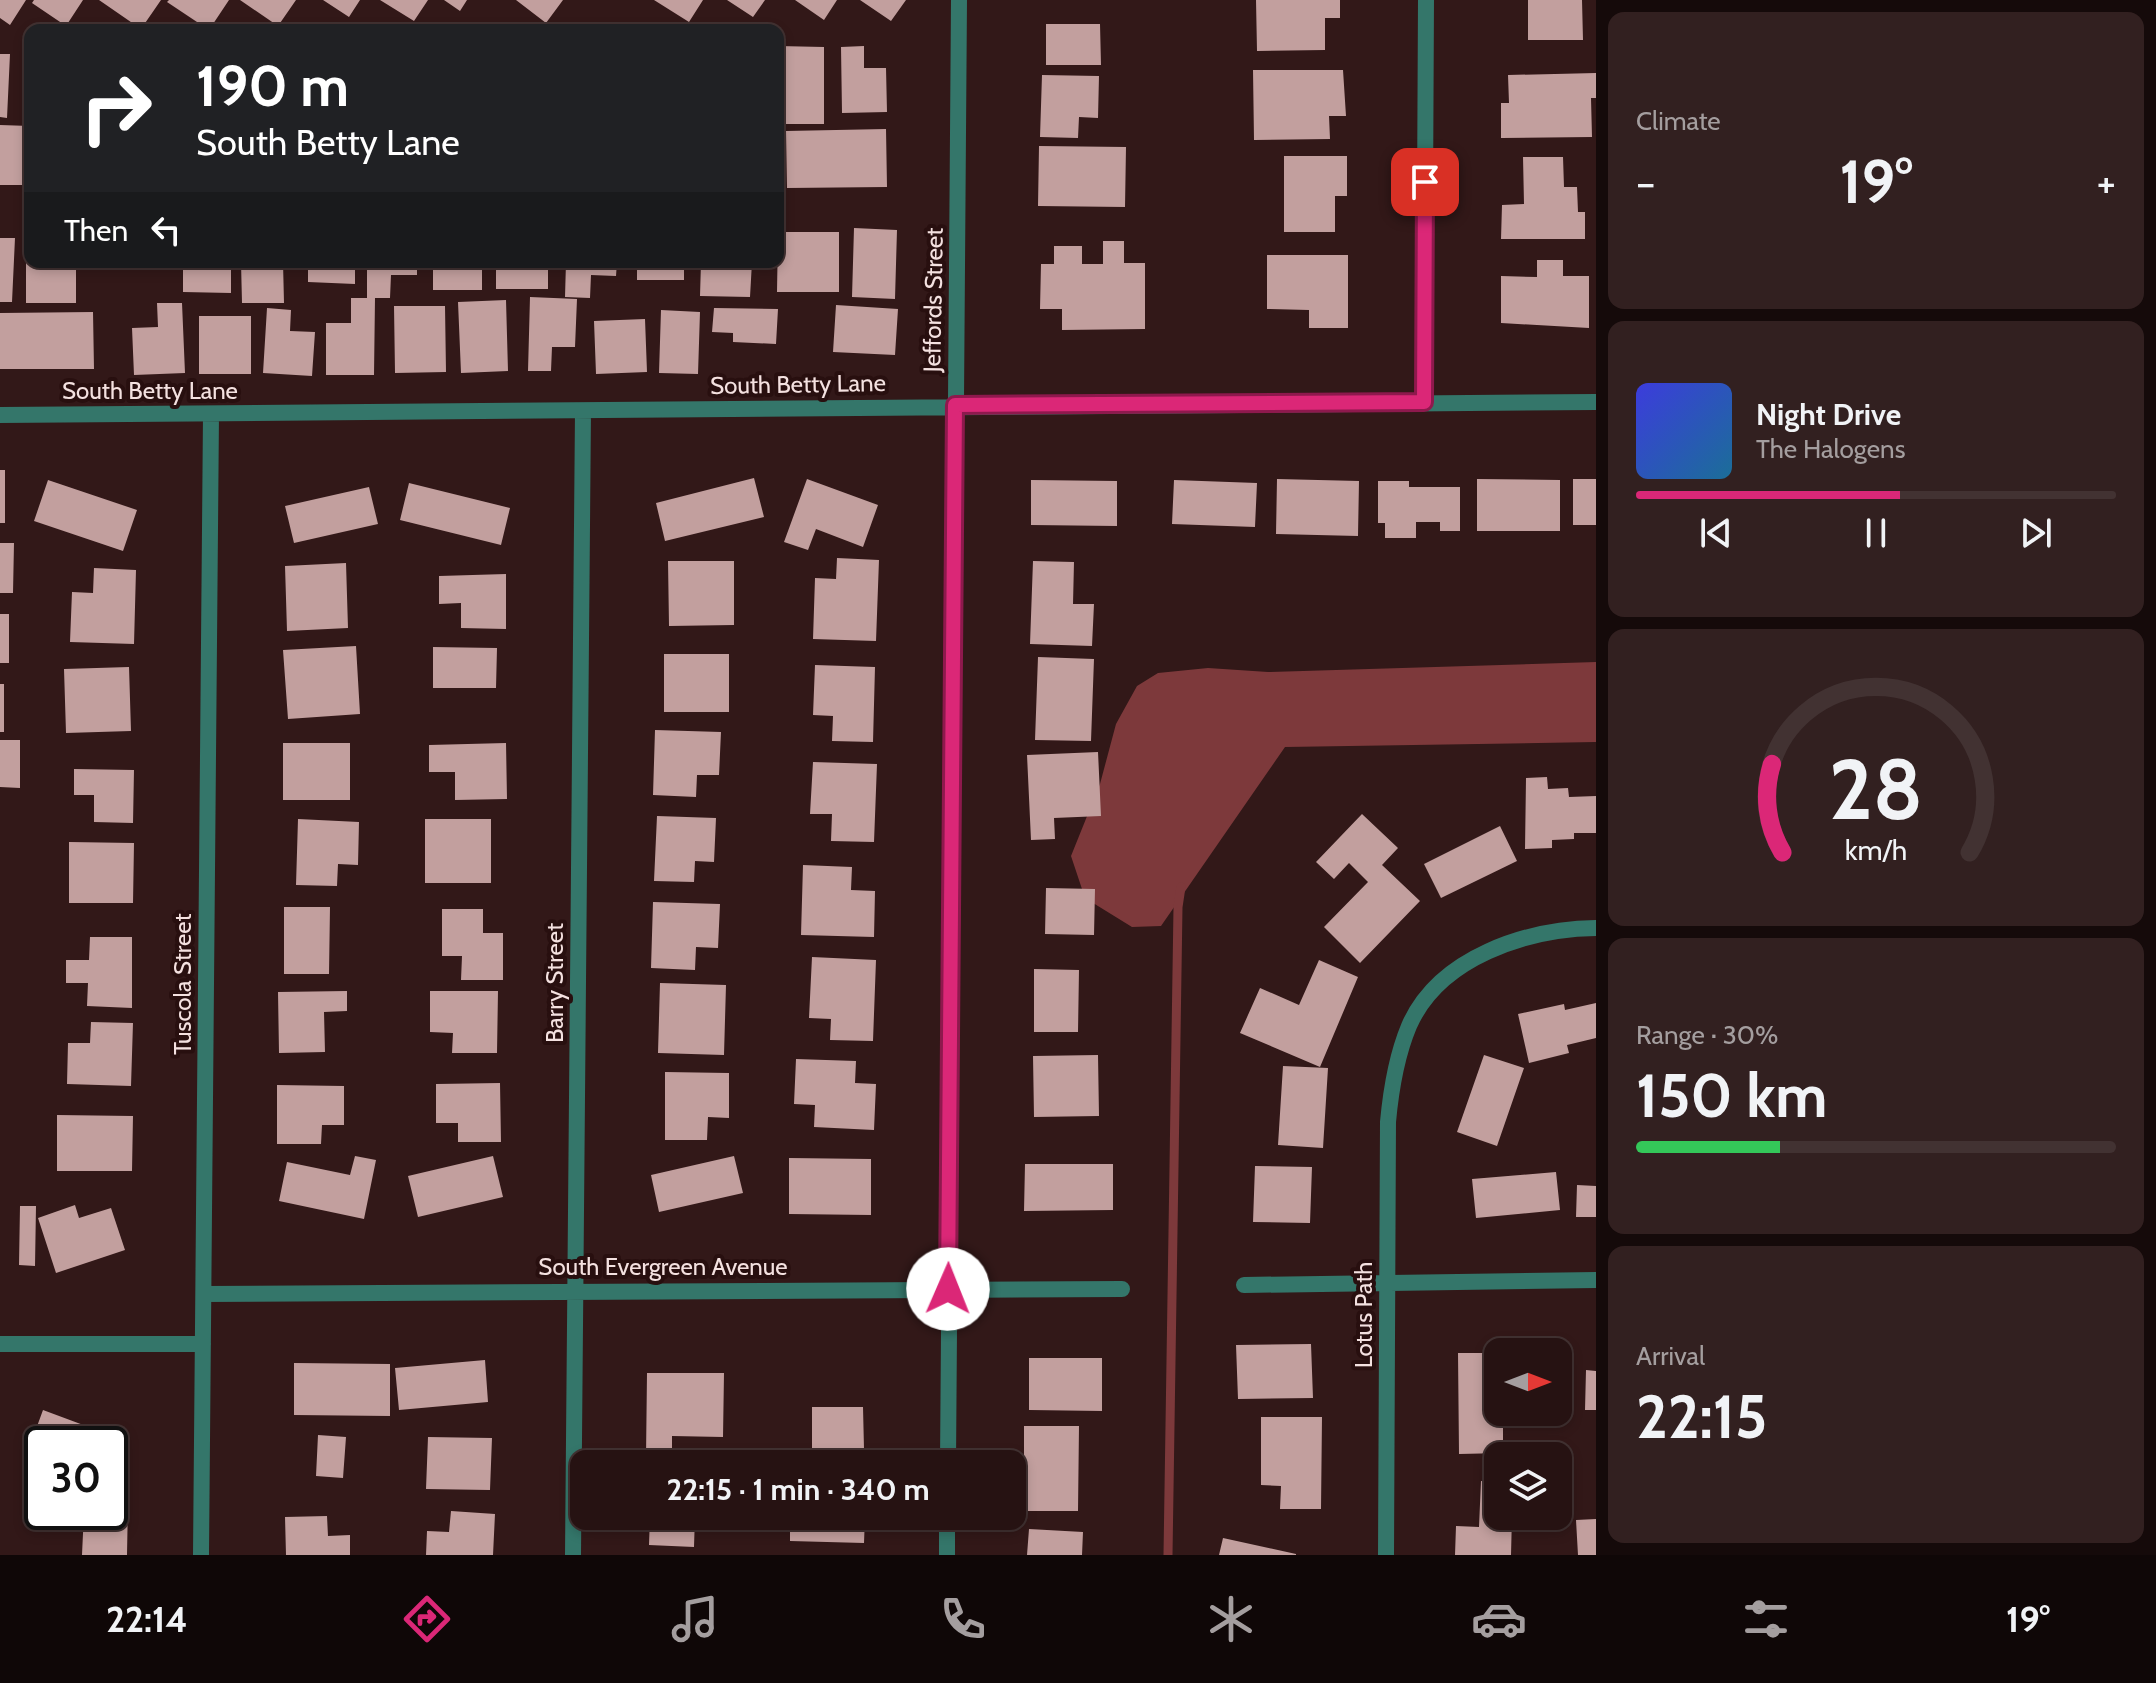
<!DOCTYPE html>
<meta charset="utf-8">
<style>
body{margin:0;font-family:Cabin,sans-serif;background:#322020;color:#f1f3f6;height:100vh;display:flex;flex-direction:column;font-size:30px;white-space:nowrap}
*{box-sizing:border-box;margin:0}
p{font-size:26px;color:#a49e9f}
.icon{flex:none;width:44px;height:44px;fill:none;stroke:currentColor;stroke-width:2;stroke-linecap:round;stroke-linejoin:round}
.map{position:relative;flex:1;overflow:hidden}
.details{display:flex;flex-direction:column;gap:12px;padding:12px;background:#150a0a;width:560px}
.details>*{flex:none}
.top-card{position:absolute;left:24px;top:24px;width:760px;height:244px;border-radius:16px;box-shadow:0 4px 12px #0003,0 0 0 2px #423232;background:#202124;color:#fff;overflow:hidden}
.needle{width:52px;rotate:90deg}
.controls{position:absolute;left:1484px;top:1338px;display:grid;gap:16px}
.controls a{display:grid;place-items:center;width:88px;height:88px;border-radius:16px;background:#261212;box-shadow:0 4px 12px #0003,0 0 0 2px #423232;font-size:40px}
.speed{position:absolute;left:24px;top:1426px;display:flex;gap:16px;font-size:40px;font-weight:700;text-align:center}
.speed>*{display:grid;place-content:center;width:104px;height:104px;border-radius:50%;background:#261212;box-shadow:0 4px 12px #0003,0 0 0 2px #423232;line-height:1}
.speed .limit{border:4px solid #111;border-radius:12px;background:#fff;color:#111}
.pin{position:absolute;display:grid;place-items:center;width:68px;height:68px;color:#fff;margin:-34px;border-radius:16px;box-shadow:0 4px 12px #0006}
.me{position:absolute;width:88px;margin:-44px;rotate:1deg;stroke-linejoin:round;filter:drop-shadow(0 0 6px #0008)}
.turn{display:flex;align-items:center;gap:28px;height:168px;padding:0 40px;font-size:36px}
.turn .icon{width:104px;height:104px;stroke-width:2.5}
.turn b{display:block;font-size:56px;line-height:68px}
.then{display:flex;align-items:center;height:76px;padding:0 40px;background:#0003;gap:16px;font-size:30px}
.big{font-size:60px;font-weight:800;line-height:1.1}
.details .widget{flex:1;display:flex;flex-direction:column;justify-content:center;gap:12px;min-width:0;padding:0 28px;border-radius:16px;background:#322020}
.details .dial{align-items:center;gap:0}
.dial svg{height:208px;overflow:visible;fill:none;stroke:#423232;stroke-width:7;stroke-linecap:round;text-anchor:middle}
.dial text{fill:#f1f3f6;stroke:none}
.song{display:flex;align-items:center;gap:24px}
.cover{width:96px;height:96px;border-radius:12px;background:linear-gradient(135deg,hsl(240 70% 55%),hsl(200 70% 35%))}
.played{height:8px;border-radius:4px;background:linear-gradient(90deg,#db2777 55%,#423232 55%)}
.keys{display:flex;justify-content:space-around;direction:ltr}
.heat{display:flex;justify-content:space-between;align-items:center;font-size:44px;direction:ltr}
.charge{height:12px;border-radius:6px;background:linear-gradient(90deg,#34c759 30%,#423232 0)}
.trip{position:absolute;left:570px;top:1450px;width:456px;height:80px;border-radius:16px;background:#261212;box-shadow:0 4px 12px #0003,0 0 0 2px #423232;font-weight:800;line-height:80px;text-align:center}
.tabs{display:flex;height:128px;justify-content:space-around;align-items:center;background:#0f0707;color:#a49e9f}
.tabs .icon{width:56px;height:56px}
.tabs .selected{color:#db2777}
.tabs b{font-size:36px;color:#f1f3f6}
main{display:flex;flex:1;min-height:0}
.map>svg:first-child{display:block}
.water{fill:#7d393b}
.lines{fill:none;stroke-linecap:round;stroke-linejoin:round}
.stream{stroke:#7d393b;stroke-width:9}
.building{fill:#c29f9e}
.street{stroke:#34766a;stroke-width:16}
.route-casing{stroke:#8e194d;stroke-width:20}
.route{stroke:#db2777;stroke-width:14}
.labels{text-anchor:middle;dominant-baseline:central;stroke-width:8;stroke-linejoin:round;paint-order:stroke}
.street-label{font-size:24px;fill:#f4e1e0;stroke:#280f0f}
</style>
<main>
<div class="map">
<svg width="1596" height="1555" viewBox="0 0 1596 1555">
<rect width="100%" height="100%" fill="#321818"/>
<path class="water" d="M1596,662v80l-311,5 -124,179 -29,1 -47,-29 -14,-42 29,-72 16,-60 21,-38 21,-13 50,-5 60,4z"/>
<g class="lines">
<path class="stream" d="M1168,1555l10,-648 3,-20"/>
</g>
<path class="building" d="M0,0h26l-16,25 -10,-7z
M34,0h49l-17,26 -34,-23z
M99,0h62l-20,29z
M169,0h60l-20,30 -42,-28z
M240,0h56l-18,26z
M323,0h37l-11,17z
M380,0h48l-14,21z
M444,0h23l-7,11z
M516,0h47l-17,23z
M654,0h49l-14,22z
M727,0h38l-12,17z
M795,0h42l-13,20z
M860,0h46l-15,21z
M1256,0h84v18h-15v32l-68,1z
M1528,0h54l1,40h-55z
M1046,24h54l1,41h-55z
M778,46l46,1v77h-46z
M864,46v22h22l1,44 -45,1 -1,-66z
M0,54h10l-3,64 -7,-1z
M26,54h4v61h-3z
M1253,70h90l3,46h-17l1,23 -76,1z
M1596,73v25h-5l1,39 -91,1v-35h8l-1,-28z
M1042,75l57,1 -1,42 -19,-1 -1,21 -38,-1z
M0,125l30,1v59h-30z
M886,129l1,58 -100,1 -1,-57z
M1039,146l87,1 -1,60 -87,-1z
M1284,156h63v40h-12v36h-51z
M1523,157h40l1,30h13l1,25h7v27h-84l1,-34 22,-1z
M854,228l43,2 -2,69 -43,-2z
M778,232h61v60h-62z
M26,236h4v26h46v41h-50z
M0,238h15l-3,64h-12z
M1103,241h21v22h21v66l-83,1v-21h-22l1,-45h13v-18h28v18h21z
M1267,255h81v73h-39v-18l-42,-1z
M1537,260h26v16h26v52l-88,-5v-47l36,1z
M183,262h48v31l-48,-1z
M241,262h42l1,41h-42z
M308,262h47v22l-47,-2z
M367,262h50v13h-26l-1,23h-15l-1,77h-48v-52h25v-25h16z
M433,262h49v28h-49z
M496,262h52v27h-52z
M566,262h51l-1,14 -25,-1 -1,23 -25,-1z
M637,262h47v18h-47z
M701,262h51l-2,35 -50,-1z
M530,297l47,2 -2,48h-23l-1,24h-23z
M506,300l2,71 -47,2 -3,-71z
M157,303h25l3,70 -51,2 -2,-47 26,-1z
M836,305l62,4 -3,46 -62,-3z
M394,306h51l1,66 -51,1z
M267,308l24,2 -1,21 25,1 -3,44 -49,-3z
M714,308l64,1 -2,35 -43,-2v-9l-21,-1z
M661,310l39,2 -2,62 -39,-1z
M93,312l1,57h-94v-56z
M199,316h52v58h-52z
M645,319l2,53 -51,2 -2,-53z
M0,470h5v53h-5z
M754,478l10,39 -99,24 -9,-38z
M807,479l71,26 -15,42 -47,-18 -8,21 -24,-8z
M1277,479l82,2 -1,55 -82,-2z
M1477,479l83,1v51h-83z
M1573,479h23v46h-23z
M48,480l89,30 -14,41 -89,-30z
M1031,480l86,1v45l-86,-1z
M1174,480l83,3 -2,44 -83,-3z
M1378,481h31v6h51v44h-20v-9h-24v16h-31v-15h-7z
M409,483l101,25 -9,37 -101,-25z
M369,487l9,37 -84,19 -9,-37z
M0,543h14l-1,50h-13z
M837,558l42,2 -3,81 -63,-2 2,-61 21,1z
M668,561h66v64l-65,1z
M1033,561l41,1 -1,42h21l-2,42 -62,-2z
M346,563l2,65 -61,3 -2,-65z
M94,568l42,2 -2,74 -64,-2 2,-50 21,1z
M506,574v55l-45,-1v-25l-22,1v-28z
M0,614h9v49h-9z
M356,646l4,68 -72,5 -5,-69z
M433,647l64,1 -1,40h-63z
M664,654h65v58h-65z
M1038,657l56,2 -3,82 -56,-1z
M815,665l60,2 -2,75 -41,-1 1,-25 -20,-1z
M129,667l2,64 -65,2 -2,-64z
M0,684h4v48h-4z
M655,730l66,2 -2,43h-22l-1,22 -43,-2z
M0,740h20v48l-20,-1z
M283,743h67v57h-67z
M506,743l1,56 -52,1v-28h-26v-27z
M1098,752l3,64 -47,2 1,21 -24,1 -4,-85z
M813,762l64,2 -3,78 -43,-1 1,-27h-22z
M74,769l60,1 -1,53 -39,-1v-27h-20z
M1547,777l1,12 20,-1 1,9 27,-1v37h-22v6l-22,1v8l-27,1 1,-71z
M1362,814l36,34 -16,17 38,36 -60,62 -36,-36 44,-45 -19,-19 -15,16 -18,-17z
M657,816l59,2 -2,44 -19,-1 -1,21 -40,-1z
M298,819l61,3 -1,43 -20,-1 -1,22 -41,-1z
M425,819h66v64h-66z
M1500,826l17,35 -76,37 -17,-34z
M69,842l65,1 -1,60h-64z
M803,865l49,2 -1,23 24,1 -1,46 -73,-2z
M1046,888l49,1 -1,46 -49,-1z
M653,902l67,2 -2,44 -22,-1 -1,23 -44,-2z
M284,907h46l-1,67h-45z
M442,909h41v24h20v47h-42l1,-24h-20z
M90,937h42v71l-45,-2 1,-23h-22v-23h23z
M812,957l64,3 -3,81 -43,-1 1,-21 -22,-1z
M1319,960l39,17 -38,90 -80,-34 20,-45 39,17z
M1034,969l45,1 -1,62h-44z
M660,983l66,2 -2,70 -66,-2z
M347,991v20l-23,1 1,40 -46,1 -1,-61z
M430,991h68l-1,62h-45l1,-20 -23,-1z
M1596,1003v35l-29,7 2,8 -40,10 -11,-49 46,-10 1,6z
M91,1022l42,1 -2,63 -64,-2 1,-41h22z
M1098,1055l1,61 -65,1 -1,-61z
M1484,1055l40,13 -27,78 -40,-14z
M796,1059l60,2 -1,22 21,1 -2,46 -60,-3 1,-22 -21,-1z
M1283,1066l45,2 -5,80 -45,-3z
M665,1072l64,1v45l-21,-1 -1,23h-42z
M500,1083l1,59h-43v-19h-22v-39z
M277,1085l67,1v39h-22l-1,19h-44z
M57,1115l76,1 -1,55h-75z
M355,1156l21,4 -12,59 -85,-18 8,-39 63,13z
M493,1156l10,41 -85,20 -10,-41z
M734,1156l9,37 -84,19 -8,-37z
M789,1158l82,1v56l-82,-1z
M1025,1164h88v46l-89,1z
M1255,1166l57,1 -2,56 -57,-1z
M1556,1172l4,38 -84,8 -4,-39z
M1577,1185l19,1v31h-20z
M75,1205l4,13 32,-10 14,42 -69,23 -18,-55z
M20,1206h16l-1,60 -16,-1z
M1311,1344l2,54 -75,1 -2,-54z
M1458,1353h40v59h5v41l-44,1z
M1029,1358h73v53l-73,-1z
M485,1360l3,42 -89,8 -4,-42z
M294,1363l96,1v52l-96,-1z
M1586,1370l10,1v39h-11z
M647,1373h77l-1,64 -51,-1v21h-26z
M812,1407h51l1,42h-52z
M43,1410l86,32 -15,40 -4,-1v-37h-68v12l-14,-5z
M1261,1417h61l-1,92h-41l1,-23 -20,-1z
M1024,1426h55l-1,85h-54z
M318,1435l28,2 -3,41 -27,-2z
M428,1437l64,1 -2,52 -64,-1z
M1481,1481l17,1v34h14l-1,39h-56l1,-29 23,1z
M110,1502h18l-1,53h-45l2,-43h26z
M451,1511l44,3 -2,41h-67l1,-24 22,1z
M327,1516l1,20 22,-1v20h-64l-1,-38z
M650,1516h45l-1,31 -45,-2z
M790,1516h75l-1,27 -74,-2z
M1596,1519v36h-18l-2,-35z
M1029,1529l54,3 -1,23h-55z
M1223,1538l73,16v1h-77z"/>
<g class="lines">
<path class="street" d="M1424,402l2,-402
M0,415l1596,-13
M1244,1285l352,-5
M204,1294l918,-5
M0,1344h203
M948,1464l11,-1464
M201,1555l10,-1141
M573,1555l10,-1144
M947,1555v-39
M1386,1555l2,-433c3,-33 8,-65 21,-96 30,-69 118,-97 187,-98"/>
</g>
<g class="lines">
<g class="route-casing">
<path id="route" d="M948,1289l7,-884 469,-3 1,-220"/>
</g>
<use href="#route" class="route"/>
</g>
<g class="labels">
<g class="street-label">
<text transform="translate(933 300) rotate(-89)">Jeffords Street</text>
<text transform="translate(798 384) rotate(-1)">South Betty Lane</text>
<text x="150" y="390">South Betty Lane</text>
<text transform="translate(554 983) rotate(-90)">Barry Street</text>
<text transform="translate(182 984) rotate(-90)">Tuscola Street</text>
<text x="663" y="1266">South Evergreen Avenue</text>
<text transform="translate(1363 1315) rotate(-90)">Lotus Path</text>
</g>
</g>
</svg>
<div class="controls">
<a><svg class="needle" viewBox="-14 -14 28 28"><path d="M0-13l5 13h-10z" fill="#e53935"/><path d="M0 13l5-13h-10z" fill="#a49e9f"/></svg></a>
<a><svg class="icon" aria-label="layers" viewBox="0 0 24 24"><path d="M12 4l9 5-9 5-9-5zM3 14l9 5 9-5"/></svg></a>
</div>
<div class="speed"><div class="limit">30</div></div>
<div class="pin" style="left:1425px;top:182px;background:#d93025"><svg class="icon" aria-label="arrive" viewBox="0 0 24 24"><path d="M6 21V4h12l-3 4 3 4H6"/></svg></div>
<svg class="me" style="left:948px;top:1289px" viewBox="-20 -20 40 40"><circle r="19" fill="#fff"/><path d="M0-13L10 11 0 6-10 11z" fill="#db2777"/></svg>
<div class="trip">22:15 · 1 min · 340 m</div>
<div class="top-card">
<div class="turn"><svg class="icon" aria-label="right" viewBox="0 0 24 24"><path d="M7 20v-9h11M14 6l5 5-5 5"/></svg><div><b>190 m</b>South Betty Lane</div></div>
<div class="then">Then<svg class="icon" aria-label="left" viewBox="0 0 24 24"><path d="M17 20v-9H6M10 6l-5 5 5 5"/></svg></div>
</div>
</div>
<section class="details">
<div class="widget"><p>Climate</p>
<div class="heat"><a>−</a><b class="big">19°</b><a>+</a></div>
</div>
<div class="widget">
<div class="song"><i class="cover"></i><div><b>Night Drive</b><p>The Halogens</p></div></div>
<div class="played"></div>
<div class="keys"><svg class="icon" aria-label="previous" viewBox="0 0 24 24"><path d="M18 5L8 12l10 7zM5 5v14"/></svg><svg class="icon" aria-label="pause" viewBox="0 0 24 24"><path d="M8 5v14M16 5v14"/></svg><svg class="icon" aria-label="next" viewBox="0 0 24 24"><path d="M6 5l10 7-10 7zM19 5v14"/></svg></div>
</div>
<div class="widget dial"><svg viewBox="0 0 100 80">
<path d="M14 69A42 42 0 1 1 86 69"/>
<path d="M14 69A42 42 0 0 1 10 35" stroke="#db2777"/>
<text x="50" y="56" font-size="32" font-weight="700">28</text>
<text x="50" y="72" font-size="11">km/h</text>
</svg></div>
<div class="widget"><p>Range · 30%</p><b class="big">150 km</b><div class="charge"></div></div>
<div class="widget"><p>Arrival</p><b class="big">22:15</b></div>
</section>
</main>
<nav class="tabs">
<b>22:14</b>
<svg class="icon selected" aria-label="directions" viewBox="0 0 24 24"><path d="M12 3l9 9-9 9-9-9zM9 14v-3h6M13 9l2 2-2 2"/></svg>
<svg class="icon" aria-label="music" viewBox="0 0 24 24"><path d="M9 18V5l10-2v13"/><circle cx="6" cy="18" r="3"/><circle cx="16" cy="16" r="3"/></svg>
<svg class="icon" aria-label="phone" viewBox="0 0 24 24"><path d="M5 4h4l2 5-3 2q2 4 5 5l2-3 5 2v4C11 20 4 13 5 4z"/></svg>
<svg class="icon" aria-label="climate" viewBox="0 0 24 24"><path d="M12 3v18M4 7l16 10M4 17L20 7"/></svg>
<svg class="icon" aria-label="car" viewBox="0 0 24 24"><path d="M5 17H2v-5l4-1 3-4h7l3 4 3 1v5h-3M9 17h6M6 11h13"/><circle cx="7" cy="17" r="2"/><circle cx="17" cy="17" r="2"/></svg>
<svg class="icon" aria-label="filters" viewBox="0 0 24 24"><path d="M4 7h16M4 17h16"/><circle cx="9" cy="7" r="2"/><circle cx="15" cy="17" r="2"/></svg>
<b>19°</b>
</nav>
